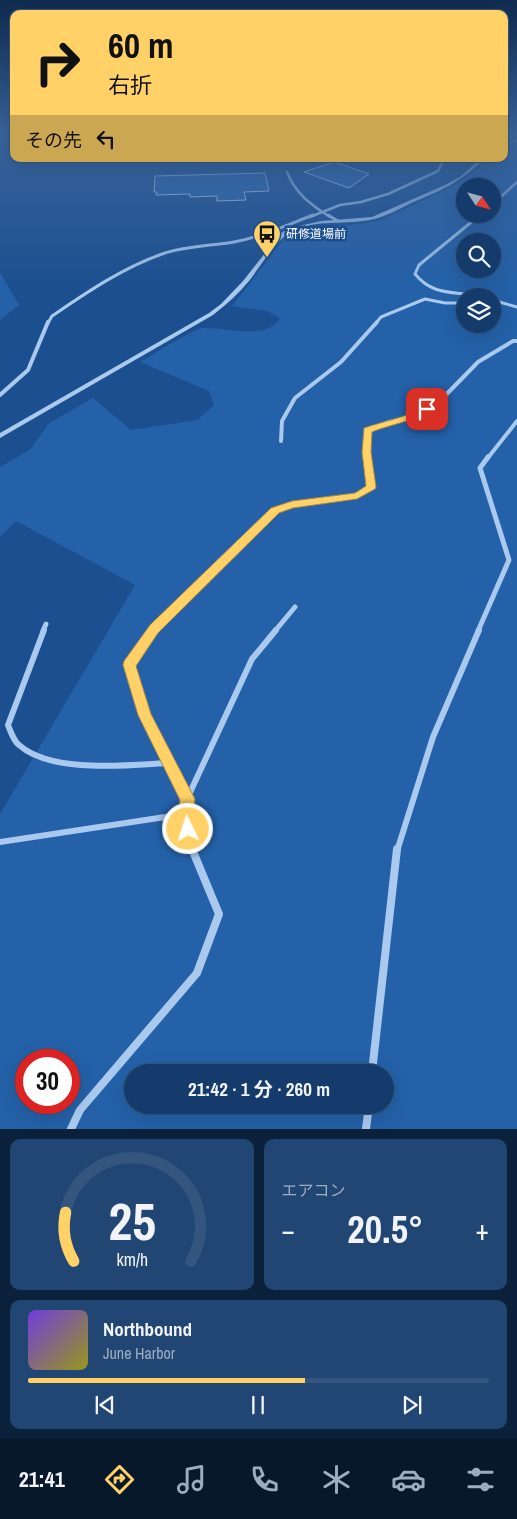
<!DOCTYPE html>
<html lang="ja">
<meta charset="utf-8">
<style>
body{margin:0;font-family:"Archivo Narrow","Noto Sans JP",sans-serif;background:#214673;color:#f1f3f6;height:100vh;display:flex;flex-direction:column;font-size:19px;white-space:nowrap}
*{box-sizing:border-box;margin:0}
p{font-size:16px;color:#9dadc1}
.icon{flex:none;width:28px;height:28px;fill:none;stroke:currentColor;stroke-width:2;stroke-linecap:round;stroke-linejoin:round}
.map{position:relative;height:1129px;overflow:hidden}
.drawer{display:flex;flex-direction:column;gap:10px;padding:10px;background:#0b203b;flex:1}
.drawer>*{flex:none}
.hud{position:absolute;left:10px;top:10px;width:498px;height:152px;border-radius:10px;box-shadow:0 5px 20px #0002,0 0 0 1px #33557e;background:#ffd166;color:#111;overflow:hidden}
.needle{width:32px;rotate:126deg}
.fabs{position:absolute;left:456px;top:178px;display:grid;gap:10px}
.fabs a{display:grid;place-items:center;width:45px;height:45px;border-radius:50%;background:#143b6b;box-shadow:0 5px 20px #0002,0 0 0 1px #33557e;font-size:25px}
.speed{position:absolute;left:15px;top:1049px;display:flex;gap:10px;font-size:25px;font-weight:700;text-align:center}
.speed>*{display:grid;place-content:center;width:65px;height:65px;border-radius:50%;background:#143b6b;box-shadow:0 5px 20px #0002,0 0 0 1px #33557e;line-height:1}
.speed .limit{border:8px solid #d22;background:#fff;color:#111}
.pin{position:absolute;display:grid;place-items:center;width:42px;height:42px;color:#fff;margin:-21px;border-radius:10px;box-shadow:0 2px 8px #0006}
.me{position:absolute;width:55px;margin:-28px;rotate:356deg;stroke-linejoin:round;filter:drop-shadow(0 0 4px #0008)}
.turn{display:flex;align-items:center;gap:18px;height:105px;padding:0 15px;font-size:22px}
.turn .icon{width:65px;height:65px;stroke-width:2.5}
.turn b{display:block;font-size:35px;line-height:42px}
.then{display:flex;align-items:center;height:48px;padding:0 15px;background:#0003;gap:10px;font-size:19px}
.big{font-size:38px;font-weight:700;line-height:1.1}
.drawer .card{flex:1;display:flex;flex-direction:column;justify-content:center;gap:8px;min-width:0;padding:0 18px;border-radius:10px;background:#214673}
.drawer .dial{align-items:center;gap:0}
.dial svg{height:130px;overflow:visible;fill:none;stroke:#33557e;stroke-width:7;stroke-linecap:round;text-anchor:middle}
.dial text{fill:#f1f3f6;stroke:none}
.song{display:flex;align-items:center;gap:15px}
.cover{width:60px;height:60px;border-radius:8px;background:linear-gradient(135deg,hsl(260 70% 55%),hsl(60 70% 35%))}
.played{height:5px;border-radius:2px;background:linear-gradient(90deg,#ffd166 60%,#33557e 60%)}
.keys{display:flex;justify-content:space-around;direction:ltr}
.heat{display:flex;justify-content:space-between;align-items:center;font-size:28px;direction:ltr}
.drawer .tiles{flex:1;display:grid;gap:10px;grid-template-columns:1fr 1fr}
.card:last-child{grid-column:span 2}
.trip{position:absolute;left:124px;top:1064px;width:270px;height:50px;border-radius:25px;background:#143b6b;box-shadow:0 5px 20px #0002,0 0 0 1px #33557e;font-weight:700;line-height:50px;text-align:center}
.tabs{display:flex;height:80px;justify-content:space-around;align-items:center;background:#08182b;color:#9dadc1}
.tabs .icon{width:35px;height:35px}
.tabs .current{color:#ffd166}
.tabs b{font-size:22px;color:#f1f3f6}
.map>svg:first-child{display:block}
.green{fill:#2461a8;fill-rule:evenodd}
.building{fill:#2a66ad;stroke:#cfe3fa}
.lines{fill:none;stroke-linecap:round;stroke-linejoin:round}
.minor-far5{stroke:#a9c9ee;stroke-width:2.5}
.minor-far4{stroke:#a9c9ee;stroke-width:3}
.minor-far3{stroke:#a9c9ee;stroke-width:4}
.minor-far2{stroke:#a9c9ee;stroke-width:5}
.minor-far1{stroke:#a9c9ee;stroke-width:6}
.minor{stroke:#a9c9ee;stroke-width:8}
.tertiary{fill:#a9c9ee;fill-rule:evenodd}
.route{fill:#ffd166;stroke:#a68842}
.labels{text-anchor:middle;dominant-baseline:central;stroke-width:5;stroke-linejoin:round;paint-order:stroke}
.far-poi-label{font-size:12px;fill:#fff;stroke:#1b4f8f;text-anchor:start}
</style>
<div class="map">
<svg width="517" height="1129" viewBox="0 0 517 1129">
<rect width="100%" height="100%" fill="#1b4f8f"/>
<path class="green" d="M517,144v985h-517v-315l135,-229 -119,-64 -16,16v-70l31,-18 17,-25 45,-26 38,32 66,-10 17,-15 -5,-14 -69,-29c11,-6 54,-34 64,-34 21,-1 64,13 76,-10l-13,-7 -35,-5 56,-72 26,-7 31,-1 34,-5 77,-36 36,-26h12v-9zM465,186h27v28h-27zM465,241h27v28h-27zM465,296h27v28h-27zM26,1060h43v42h-43zM132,1072h253v33h-253z
M0,272l19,33 -19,15z"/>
<path class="building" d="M334,162l35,12 -20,14 -45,-16z
M265,173l4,18 -25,1 2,8 -29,1v-5l-27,1v-3l-34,1 1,-3h-3l1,-16z"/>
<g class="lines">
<path class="minor-far5" d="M287,172c8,21 24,33 43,45
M492,205l25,-23
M310,217l30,-12 21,-3 27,-8 50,-23 6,-12
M479,217l3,-3"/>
<path class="minor-far4" d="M328,215l10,6
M478,296c-25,-5 -45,0 -63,-22l4,-9 61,-50
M492,300l25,7
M48,323l4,-7c34,-23 70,-48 110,-62 23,-8 48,-8 72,-12 27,-5 53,-17 79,-27
M376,323l5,-6 44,-18 20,4h18l2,-5"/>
<path class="minor-far3" d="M0,395l28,-25 20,-48
M281,441l1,-20 13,-23 46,-36 36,-40
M368,459l-1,-29 22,-8 27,-6 22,-13 40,-41 35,-21h4
M487,459l30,-38"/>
<path class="minor-far2" d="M43,631l3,-7
M152,631l123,-120 17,-6 65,-9 14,-9 -3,-30
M275,631l20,-24
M478,631l31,-71 -29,-92 8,-11"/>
<path class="minor-far1" d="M44,630l-36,95c3,7 5,15 11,20 33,29 109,20 150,18
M153,630l-24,35 16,50 42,84
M0,842l185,-28
M193,851l-5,-22 -1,-30 65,-140 24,-29
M397,851l36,-114 46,-107"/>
<path class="minor" d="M372,1072l25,-223
M71,1129l9,-19 117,-137 22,-59 -27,-65
M366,1129l3,-24"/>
<path class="tertiary" d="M517,139v2l-13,6v-2z
M480,159h4c-24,24 -44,32 -75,45 -11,6 -23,12 -35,15 -27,7 -58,-1 -83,13 -14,7 -32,36 -42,49 -11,13 -23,24 -36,34l-213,123v-5l209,-120 12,-9 22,-23 38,-48 9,-5 31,-7 51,-4 73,-32 15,-8z"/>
</g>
<linearGradient id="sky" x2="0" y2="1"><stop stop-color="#0f2b4f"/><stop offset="0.46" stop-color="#39639b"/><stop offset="1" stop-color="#39639b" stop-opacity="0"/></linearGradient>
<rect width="517" height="290" fill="url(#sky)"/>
<path class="route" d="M423,407h4l4,2c-11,11 -43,16 -59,23l-1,20 5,35 -1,2 -18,10 -64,9 -14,5 -121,120 -22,33 15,48 44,85c-2,10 1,28 -1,35l-6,2 -5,-2 -5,-20 2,-14 -42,-85 -15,-50 1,-4 26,-36 121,-117 21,-7 63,-8 11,-7 -4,-34 2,-24c20,-7 42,-10 59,-21z"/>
<defs>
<g id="bus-pin" transform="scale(1.4375)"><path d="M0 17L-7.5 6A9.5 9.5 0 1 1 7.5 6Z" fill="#ffd166" stroke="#1b4f8f"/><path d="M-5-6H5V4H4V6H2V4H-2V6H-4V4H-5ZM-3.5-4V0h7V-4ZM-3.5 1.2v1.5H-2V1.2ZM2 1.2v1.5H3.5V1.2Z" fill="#111"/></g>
</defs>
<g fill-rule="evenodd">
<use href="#bus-pin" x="267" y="234"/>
</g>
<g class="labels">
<g class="far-poi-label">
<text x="286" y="234">研修道場前</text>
</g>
</g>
</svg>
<div class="fabs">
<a><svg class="needle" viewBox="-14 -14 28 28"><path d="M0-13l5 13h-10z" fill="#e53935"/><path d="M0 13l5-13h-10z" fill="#9dadc1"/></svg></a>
<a><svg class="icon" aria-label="search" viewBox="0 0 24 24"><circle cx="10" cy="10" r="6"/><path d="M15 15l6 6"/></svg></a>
<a><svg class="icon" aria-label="layers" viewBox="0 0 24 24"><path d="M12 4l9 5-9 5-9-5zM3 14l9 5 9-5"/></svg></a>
</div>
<div class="speed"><div class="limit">30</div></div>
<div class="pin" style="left:427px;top:409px;background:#d93025"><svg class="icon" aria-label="arrive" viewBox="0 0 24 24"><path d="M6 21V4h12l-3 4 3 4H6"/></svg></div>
<svg class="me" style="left:188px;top:829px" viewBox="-20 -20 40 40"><circle r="17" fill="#ffd166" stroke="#fff" stroke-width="3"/><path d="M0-11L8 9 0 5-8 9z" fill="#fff"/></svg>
<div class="trip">21:42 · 1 分 · 260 m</div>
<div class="hud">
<div class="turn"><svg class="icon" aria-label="right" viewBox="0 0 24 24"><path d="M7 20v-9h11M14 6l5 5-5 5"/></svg><div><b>60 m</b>右折</div></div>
<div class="then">その先<svg class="icon" aria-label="left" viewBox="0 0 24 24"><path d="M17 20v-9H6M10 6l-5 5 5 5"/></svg></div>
</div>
</div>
<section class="drawer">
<div class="tiles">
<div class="card dial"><svg viewBox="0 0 100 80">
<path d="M14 69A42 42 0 1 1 86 69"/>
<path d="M14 69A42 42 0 0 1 9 39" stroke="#ffd166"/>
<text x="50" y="56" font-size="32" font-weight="700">25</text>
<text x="50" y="72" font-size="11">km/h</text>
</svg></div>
<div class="card"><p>エアコン</p>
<div class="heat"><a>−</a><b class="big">20.5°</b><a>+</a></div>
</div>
<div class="card">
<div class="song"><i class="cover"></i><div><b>Northbound</b><p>June Harbor</p></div></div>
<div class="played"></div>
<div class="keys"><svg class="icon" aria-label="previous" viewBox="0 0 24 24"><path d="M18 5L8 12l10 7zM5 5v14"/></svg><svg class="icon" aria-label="pause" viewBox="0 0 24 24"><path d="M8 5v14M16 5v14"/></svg><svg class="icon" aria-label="next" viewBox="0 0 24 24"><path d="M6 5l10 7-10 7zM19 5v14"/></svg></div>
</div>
</div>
</section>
<nav class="tabs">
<b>21:41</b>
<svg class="icon current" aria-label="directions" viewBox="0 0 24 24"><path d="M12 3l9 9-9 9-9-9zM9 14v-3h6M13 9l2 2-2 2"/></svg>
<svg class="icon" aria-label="music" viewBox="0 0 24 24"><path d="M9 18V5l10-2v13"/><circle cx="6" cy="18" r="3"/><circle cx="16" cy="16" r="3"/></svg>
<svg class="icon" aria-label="phone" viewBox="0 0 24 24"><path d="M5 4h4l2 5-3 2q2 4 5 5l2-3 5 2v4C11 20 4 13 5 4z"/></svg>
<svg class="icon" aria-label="climate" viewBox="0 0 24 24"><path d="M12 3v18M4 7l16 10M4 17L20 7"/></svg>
<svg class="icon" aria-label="car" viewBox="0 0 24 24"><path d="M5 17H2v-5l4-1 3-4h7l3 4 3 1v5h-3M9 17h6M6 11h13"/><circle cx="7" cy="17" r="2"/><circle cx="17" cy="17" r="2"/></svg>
<svg class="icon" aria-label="filters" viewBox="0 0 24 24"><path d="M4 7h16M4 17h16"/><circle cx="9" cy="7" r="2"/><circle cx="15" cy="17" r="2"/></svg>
</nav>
